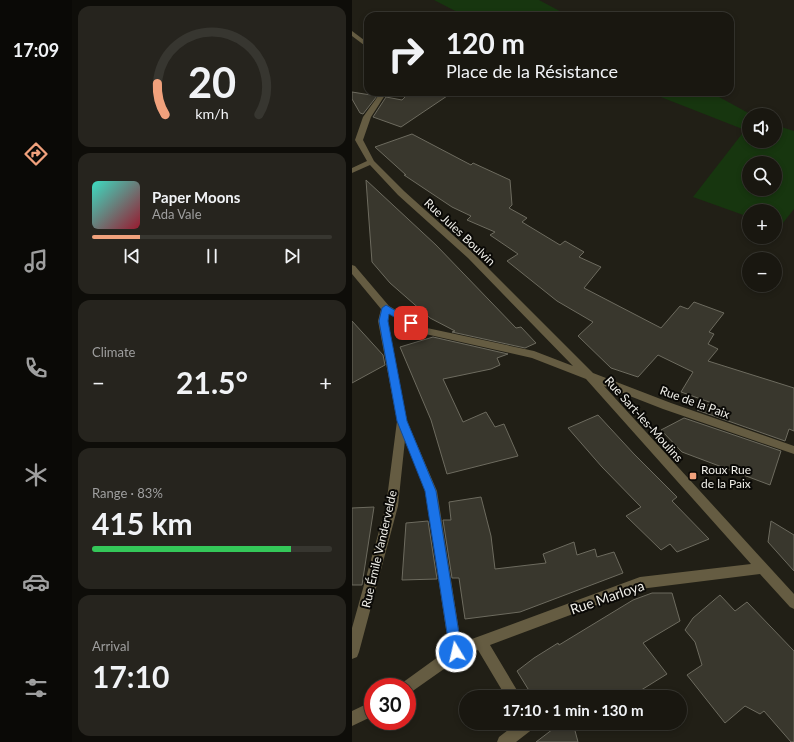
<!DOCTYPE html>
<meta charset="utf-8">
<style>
body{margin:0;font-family:Lato,sans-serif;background:#26241e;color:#f1f3f6;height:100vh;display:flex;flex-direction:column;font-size:15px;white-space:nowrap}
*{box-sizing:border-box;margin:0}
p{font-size:13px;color:#9f9f9f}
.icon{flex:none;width:22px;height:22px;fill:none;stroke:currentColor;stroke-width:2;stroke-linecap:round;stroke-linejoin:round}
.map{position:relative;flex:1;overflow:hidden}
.sheet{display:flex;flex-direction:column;gap:6px;padding:6px;background:#0e0d09;width:280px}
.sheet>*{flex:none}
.guide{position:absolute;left:12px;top:12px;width:370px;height:84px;border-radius:12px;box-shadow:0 2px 6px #0003,0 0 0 1px #373630;background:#191710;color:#f1f3f6;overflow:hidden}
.fabs{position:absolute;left:390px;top:108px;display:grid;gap:8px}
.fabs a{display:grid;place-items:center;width:40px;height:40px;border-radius:50%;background:#191710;box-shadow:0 2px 6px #0003,0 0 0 1px #373630;font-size:20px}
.speed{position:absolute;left:12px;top:678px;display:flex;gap:8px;font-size:20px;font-weight:700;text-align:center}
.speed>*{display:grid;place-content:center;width:52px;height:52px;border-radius:50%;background:#191710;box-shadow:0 2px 6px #0003,0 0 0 1px #373630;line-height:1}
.speed .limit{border:6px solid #d22;background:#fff;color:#111}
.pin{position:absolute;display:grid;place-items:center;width:34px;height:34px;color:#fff;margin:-17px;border-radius:8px;box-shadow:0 2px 6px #0006}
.me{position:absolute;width:44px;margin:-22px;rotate:351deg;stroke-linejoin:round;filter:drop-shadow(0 0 3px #0008)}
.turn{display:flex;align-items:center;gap:14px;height:84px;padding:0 16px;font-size:18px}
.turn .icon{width:52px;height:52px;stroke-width:2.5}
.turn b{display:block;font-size:28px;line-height:34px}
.big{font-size:30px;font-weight:700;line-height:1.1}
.sheet .tile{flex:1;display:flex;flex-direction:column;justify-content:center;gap:6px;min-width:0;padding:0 14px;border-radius:12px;background:#26241e}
.sheet .dial{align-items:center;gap:0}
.dial svg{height:104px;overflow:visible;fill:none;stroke:#373630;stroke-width:7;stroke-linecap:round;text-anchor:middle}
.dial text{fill:#f1f3f6;stroke:none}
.song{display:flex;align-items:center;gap:12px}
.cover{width:48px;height:48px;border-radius:6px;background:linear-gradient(135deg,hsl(170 70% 55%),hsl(350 70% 35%))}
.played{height:4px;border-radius:2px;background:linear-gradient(90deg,#f1a17c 20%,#373630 20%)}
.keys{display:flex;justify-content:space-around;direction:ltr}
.heat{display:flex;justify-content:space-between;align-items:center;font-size:22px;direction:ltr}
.charge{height:6px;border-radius:3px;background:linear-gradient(90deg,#34c759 83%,#373630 0)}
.trip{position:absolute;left:107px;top:690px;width:228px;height:40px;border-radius:20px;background:#191710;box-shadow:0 2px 6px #0003,0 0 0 1px #373630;font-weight:700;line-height:40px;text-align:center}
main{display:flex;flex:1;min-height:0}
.tabs{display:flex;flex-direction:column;width:72px;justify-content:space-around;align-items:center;background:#0a0906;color:#9f9f9f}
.tabs .icon{width:28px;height:28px}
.tabs .current{color:#f1a17c}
.tabs b{font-size:18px;color:#f1f3f6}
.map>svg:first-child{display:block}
.green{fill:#17360f;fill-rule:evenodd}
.building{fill:#39372d;stroke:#6d6b5f}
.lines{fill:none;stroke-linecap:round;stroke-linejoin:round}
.minor{fill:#655c42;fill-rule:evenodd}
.route{fill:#1a73e8;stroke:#114b97}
.poi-dot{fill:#f1a17c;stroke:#0a0906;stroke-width:1.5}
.labels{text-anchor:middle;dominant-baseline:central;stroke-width:4;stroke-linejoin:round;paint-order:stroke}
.street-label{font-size:12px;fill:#efeee8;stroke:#0a0906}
.poi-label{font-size:12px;fill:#efeee8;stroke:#0a0906;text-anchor:start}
.near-street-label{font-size:14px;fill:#efeee8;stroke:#0a0906}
</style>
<main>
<nav class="tabs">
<b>17:09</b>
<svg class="icon current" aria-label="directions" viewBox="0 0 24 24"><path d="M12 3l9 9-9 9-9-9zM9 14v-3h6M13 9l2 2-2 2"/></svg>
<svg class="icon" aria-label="music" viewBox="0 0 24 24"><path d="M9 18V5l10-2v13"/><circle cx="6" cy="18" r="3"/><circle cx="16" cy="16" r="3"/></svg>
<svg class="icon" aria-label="phone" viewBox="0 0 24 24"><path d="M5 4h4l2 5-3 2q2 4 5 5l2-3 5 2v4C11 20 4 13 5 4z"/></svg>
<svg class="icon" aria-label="climate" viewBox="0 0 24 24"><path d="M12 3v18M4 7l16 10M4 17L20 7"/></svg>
<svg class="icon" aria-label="car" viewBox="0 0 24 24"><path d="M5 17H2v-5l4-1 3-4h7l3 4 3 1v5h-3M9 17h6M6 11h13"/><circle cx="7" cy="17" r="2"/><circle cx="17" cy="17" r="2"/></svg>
<svg class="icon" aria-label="filters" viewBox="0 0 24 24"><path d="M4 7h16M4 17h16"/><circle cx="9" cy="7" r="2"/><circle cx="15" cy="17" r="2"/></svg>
</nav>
<section class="sheet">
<div class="tile dial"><svg viewBox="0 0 100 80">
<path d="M14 69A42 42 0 1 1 86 69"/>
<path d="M14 69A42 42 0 0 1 8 45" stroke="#f1a17c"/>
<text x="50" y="56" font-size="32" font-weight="700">20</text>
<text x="50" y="72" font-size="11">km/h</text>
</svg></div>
<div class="tile">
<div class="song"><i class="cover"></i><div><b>Paper Moons</b><p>Ada Vale</p></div></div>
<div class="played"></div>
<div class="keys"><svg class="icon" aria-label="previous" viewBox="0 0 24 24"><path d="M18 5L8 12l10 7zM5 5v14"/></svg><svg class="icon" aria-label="pause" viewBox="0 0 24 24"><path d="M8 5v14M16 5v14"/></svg><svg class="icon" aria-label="next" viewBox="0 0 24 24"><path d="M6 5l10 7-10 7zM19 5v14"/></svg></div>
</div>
<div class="tile"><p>Climate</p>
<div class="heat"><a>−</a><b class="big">21.5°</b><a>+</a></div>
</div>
<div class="tile"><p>Range · 83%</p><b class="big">415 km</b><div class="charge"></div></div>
<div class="tile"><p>Arrival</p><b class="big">17:10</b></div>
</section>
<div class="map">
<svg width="442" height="742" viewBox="0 0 442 742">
<rect width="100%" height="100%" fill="#211f16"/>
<path class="green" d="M82,0h105l30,16h-104z
M296,92h62l42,23h-3v26h26v-16l19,6v78l-15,19 -4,-1v-16h-26v6l-56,-20 52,-67zM397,163h26v26h-26z"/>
<path class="building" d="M0,92l25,4 -14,18 -3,-1 -8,-14z
M58,92h43l-52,35 -28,-10 13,-20 16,3z
M60,134l59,31 2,-2 37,17 2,25 -3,3 18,10 -5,4 38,23 5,-4 19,11 -5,5 22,10 -17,21 77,40 19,-22 8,3 6,-7 30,11 -15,19 5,2 -6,10 10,5 -10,12 86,27v43l-5,-2 -4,12 -88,-31 15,-7 -31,-11 12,-20 -35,-17 -20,22 -27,-9 -33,-32 15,-14 -36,-21 -50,-40 11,-7 -28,-19 5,-3 -28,-12 4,-4 -19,-9 -48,-32h2l-31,-28z
M14,180l70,65 80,83 5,-1 15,16 -11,5 -73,-16 3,-1 -25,-13 -40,-35 -18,-21z
M0,321l31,34 2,10 -33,18z
M81,337l75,17 -11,4 3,7 -9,4 -48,10 20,43 23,-10 9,15 9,-3 14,32 -71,18 -16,-54 -31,-73z
M246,415l36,39 43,43 -5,4 37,38 -32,13 -7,-8 -9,6 -35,-34 15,-9 -39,-40 -34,-39z
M332,418l97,33 -11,34 -88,-33 -21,-22z
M129,497l10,39 4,33 51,-6 -3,-9 31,-12 3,13 18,-6 2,8 17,-5 9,21 -103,39 -55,7 -6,-41h-7l-9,-58h8l-2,-18z
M22,507l-12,78h-10v-77z
M76,521l9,58 -35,1 4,-57z
M419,521l23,14v36l-26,-29z
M300,593h20l8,28 -37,22 24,31 -37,23h-97l-16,-26 17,-13 24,-15 1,2 74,-45z
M368,595l15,16 12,-9 47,49v91h-3l-27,-31 -4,3 -15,-8 -20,17 -38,-48 15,-10 -7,-23 -10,-12 8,-12z
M198,723h23l5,19h-42l17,-13z"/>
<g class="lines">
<path class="minor" d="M0,31l16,12v5l-16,-12z
M29,92h6l-16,25 -8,23 11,21 30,30 70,63 119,119 78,30 123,43v8l-131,-45 -59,-23 190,208v15l-4,-2 -30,-33 -120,15 -150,56 31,52h-15l-28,-47 -17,7 -54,38v-8h-6l1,-4 47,-34 -24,-158 -20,-51 -7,66 -39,146 -2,5 -5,2v-31l34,-122 11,-85 -19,-100 3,-12 -29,-35v-9l3,1 34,40 38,22 107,23 39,15 -105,-108 -70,-63 -28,-30 -18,8v-5l15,-7 -12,-21 8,-23zM37,314l32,19 111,25 54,21 165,185 -111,13 -179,66 -24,-152 -30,-70 -19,-100z
M21,701v15l-21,10v-15z
M165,723h19l-2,5 -18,14h-19l2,-5z"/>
</g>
<path class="route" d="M34,305l30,18 -5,3 -3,-1 -19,-11 -1,7 19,100 29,70 26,161 -1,5 -5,1 -4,-1 -2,-5 -25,-161 -28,-70 -18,-100 3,-13z"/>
<rect class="poi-dot" x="337" y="472" width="8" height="8" rx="2"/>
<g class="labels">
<g class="street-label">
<text transform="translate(108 232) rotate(43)">Rue Jules Boulvin</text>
<text transform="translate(343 402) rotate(20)">Rue de la Paix</text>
<text transform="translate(292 419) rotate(48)">Rue Sart-les-Moulins</text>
<text transform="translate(27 549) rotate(-77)">Rue Émile Vandervelde</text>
</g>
<g class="poi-label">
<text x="349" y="469">Roux Rue<tspan x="349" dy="14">de la Paix</tspan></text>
</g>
<g class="near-street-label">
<text transform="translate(255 597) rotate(-19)">Rue Marloya</text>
</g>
</g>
</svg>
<div class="fabs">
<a><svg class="icon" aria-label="sound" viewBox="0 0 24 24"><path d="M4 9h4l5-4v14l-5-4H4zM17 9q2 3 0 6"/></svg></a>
<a><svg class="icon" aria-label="search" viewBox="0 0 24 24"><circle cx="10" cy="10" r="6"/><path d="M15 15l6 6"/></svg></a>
<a>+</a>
<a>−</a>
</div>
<div class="speed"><div class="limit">30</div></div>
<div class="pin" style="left:59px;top:323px;background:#d93025"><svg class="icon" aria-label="arrive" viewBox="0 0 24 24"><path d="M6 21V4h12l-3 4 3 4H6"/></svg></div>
<svg class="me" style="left:104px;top:652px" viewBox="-20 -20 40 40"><circle r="17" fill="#1a73e8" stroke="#fff" stroke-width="3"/><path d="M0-11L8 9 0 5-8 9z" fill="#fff"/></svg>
<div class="trip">17:10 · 1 min · 130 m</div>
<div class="guide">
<div class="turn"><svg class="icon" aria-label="right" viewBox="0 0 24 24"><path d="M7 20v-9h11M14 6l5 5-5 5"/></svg><div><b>120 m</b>Place de la Résistance</div></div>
</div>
</div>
</main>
